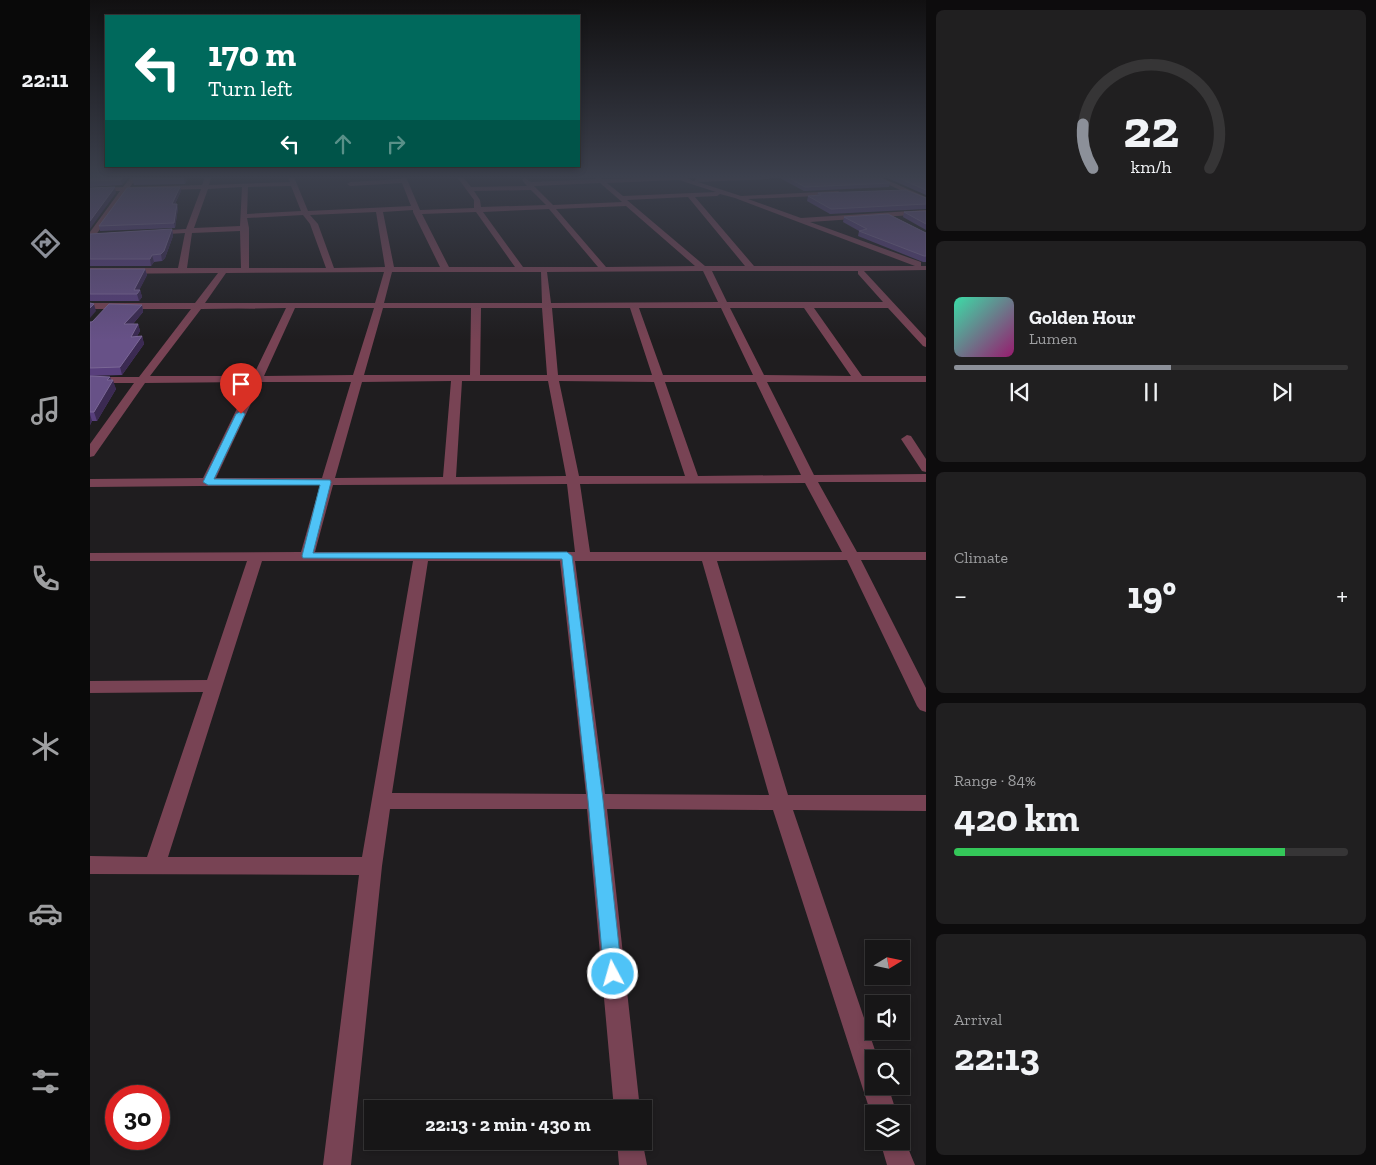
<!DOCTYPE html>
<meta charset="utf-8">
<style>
body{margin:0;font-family:"Zilla Slab",serif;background:#201f20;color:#f1f3f6;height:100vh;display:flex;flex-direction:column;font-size:19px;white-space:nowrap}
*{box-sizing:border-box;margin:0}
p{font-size:16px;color:#9e9fa1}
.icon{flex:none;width:28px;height:28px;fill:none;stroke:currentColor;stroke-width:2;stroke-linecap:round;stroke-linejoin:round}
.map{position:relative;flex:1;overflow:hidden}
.side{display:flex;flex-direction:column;gap:10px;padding:10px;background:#0d0c0d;width:450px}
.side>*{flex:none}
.top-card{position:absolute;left:15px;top:15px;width:475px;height:152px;border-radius:0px;box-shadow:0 2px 8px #0003,0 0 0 1px #363536;background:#00695c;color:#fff;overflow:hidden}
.needle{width:32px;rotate:80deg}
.tools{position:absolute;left:775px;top:940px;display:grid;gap:10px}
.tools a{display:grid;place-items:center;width:45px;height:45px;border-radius:0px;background:#171617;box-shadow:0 2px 8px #0003,0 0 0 1px #363536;font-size:25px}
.speed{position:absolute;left:15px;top:1085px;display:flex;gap:10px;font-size:25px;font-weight:700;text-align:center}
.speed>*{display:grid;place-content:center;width:65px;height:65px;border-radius:50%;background:#171617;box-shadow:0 2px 8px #0003,0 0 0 1px #363536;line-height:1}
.speed .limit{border:8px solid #d22;background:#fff;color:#111}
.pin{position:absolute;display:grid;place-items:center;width:42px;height:42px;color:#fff;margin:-51px -21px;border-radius:50% 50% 50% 0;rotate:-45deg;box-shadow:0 0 5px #0007}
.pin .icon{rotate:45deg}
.me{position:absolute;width:55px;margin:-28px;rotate:354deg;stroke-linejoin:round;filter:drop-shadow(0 0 4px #0008)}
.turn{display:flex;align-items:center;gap:18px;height:105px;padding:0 20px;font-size:22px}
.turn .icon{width:65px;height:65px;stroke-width:2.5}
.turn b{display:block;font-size:35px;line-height:42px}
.lanes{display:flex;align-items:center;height:48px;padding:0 20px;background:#0003;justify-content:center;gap:25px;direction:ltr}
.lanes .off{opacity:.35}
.big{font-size:38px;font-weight:800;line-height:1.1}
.side .tile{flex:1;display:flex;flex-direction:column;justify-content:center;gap:8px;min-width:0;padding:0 18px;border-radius:8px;background:#201f20}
.side .dial{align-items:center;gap:0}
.dial svg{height:130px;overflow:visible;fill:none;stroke:#363536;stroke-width:7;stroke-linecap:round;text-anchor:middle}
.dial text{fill:#f1f3f6;stroke:none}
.song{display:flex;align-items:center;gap:15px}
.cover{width:60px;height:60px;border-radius:8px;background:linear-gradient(135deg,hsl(160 70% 55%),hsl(320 70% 35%))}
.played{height:5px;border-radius:2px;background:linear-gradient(90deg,#8c9099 55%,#363536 55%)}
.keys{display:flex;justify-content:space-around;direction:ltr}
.heat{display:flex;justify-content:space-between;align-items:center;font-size:28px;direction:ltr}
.charge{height:8px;border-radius:4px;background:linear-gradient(90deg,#34c759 84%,#363536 0)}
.trip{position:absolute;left:274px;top:1100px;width:288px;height:50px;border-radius:0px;background:#171617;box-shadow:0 2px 8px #0003,0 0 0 1px #363536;font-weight:800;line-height:50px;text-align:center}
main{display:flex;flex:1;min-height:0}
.tab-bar{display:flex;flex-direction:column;width:90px;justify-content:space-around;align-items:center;background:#090909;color:#9e9fa1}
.tab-bar .icon{width:35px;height:35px}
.tab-bar .current{color:#8c9099}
.tab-bar b{font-size:22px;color:#f1f3f6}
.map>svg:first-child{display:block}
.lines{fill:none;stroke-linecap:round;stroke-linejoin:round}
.minor{fill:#784354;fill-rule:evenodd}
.wall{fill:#583f7c}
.shaded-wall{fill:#3b2a52}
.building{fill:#675187;stroke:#7a6795}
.route{fill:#4fc3f7;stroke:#337fa1}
</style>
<main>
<nav class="tab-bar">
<b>22:11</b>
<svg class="icon current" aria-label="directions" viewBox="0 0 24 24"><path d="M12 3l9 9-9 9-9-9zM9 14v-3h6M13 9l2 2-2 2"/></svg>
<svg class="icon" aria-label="music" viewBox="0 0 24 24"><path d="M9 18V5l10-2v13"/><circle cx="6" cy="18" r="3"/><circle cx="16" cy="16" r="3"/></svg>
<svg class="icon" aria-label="phone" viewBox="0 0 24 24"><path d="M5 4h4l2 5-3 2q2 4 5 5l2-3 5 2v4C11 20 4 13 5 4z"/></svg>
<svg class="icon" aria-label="climate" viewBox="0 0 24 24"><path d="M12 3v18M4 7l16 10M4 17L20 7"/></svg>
<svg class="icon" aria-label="car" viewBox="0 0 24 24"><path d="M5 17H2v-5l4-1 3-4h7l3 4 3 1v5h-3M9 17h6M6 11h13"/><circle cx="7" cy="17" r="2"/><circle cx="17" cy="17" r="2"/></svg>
<svg class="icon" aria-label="filters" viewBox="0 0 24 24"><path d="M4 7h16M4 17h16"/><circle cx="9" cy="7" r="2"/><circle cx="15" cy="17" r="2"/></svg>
</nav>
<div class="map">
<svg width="836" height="1165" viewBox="0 0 836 1165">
<rect width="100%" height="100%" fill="#1f1d1f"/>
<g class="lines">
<path class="minor" d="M41,177h6l-7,10 72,-2 3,-8 6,1 -2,7 81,-3 -2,-5h6l14,34 103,-5 -9,-23 -52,3 -3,-2 3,-2 51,-3 -1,-2h6l14,33 54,-2v-8l-17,-23h6l8,10 56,-1 -5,-6 3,-2 6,4 65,-3 -1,-2 8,2 81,-2 10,4 3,-3 74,-1 -3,2 -70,3 43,14 97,-5 3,2 -3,2 -90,4 53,19 125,-8v4l-116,8 111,40v4h5v4l-62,1 62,67v9l-3,-1 -35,-38h-74l48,68h64v6h-159l47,93 112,-1v8h-108l39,70h69v8h-65l65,128v24l-6,-2 -3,-4 -70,-146 -130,1 71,234h138v16l-133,-1 85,249h-4v27h14l9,28h-23v7l-3,-7 -98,-304 -166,-1 33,300h-26l-27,-300h-197l-8,57 -31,299h-28l36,-290 -269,-1v-18l57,1 56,-165 -113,1v-12l117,-1 40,-119h-157v-8l211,-1 19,-67 -230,2v-8l113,-1 47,-96 -105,1 -51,73 -4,1v-13l44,-61h-44v-6h49l52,-68h-101v-6h105l23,-30 -128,1v-6h88l7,-35 -34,2 -4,-2 4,-2 35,-2 15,-40 -74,2 -34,48h-3v-7l30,-41 -30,1v-4l33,-1zM589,180l37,12 -93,4 -16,-13zM510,183l22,19 -69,3 -19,-19zM201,186l10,25 -54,3 1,-27zM152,187l-2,39 -46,2 14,-39zM441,190l15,15 -65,2 -1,-7 -6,-9zM630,194l15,4 180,68h-161l-59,-69 22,-1zM598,197l57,69h-40l-78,-66zM536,206l69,60 -89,1 -50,-58zM459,209l49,58h-75l-40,-55zM323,210v2l27,55h-46l-11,-55zM286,212l9,55 -51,1 -16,-44 -8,-9zM386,212l39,55h-66l-27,-53zM213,215l7,9 16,44h-77v-40l-2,-10zM150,231l1,37h-54l5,-35zM613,271l15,31 -167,1 -4,-31zM622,271h146v3l25,28h-156zM294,272l-9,31h-170l21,-30zM302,272h149l1,31h-158zM196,308l-33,68h-103l51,-67zM205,308h79l-21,67 -89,1zM381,308l-1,67h-106l19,-67zM391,308h61l5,67h-67zM462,308h78l22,67h-94zM549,308h82l32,67h-90zM640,308h74l47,68 -87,-1zM361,381l-8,96 -108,1 27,-96zM372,381h86l18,95 -110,1zM469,381l95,1 31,94h-106zM171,382h90l-29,96h-106zM575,382h91l45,93 -103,1zM715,483l37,69h-252l-10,-68zM477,484l8,68h-260l18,-67zM172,561h151l-51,296h-194zM338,561h132l26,233 -194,-1zM485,561h127l67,234 -164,-1z
M782,177h8l46,20v5z
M817,435l4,1 15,23v13l-4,-1 -21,-32z
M811,1131l14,34h-28l-7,-24h21z
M552,1139l5,26h-28l-2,-24h25z"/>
</g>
<path class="wall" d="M0,177h39l-7,8 -32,2z
M98,177l-3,7 -51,1 -2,-6z
M688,177h101l11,6 -1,4 -85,4z
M795,177h41v18z
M90,187l1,4 -6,13 3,4 -3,20 -75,3 -1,-5z
M728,193l108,5v11l-96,5 -23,-13 1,-5 9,-1z
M836,211v19l-23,-13 1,-5z
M754,217l82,16v29h-3l-65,-26 1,-5 -16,-9z
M82,229l1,7 -8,22 -3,3 -8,1 -3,4h-61v-32z
M0,269h55l2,6 -8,15h1l2,7 -3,4h-49z
M52,305l1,7 -10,12h5l2,7 -3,5h5l2,8 -22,31 -32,1v-54z
M0,376l20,1 6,12 -19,32h-5l-2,4z"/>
<path class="shaded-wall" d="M33,177h6l-7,8 -1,-5z
M94,177h4l-3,7 -1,-6z
M25,187l1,6 -26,36v-8z
M90,187l1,4 -9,18v-5z
M87,204l1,4 -3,20 -1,-5z
M82,229l1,7 -8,22 -3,3 -1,-7z
M62,255l2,7 -3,4 -1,-7z
M55,269l2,6 -9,18 2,-3 2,7 -3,4 -2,-7 -3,-4z
M4,304l2,7 -6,7v-10z
M52,305l1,7 -17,20 -2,-8z
M48,324l2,7 -7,13 -2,-7z
M52,336l2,8 -22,31 -2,-8z
M20,377l2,6 1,-3 3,9 -19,32 -3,-9 13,-32z
M0,414l2,7 -2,4z"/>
<path class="building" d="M0,177h33l-2,3 -31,1z
M44,177h50v1l-52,1z
M697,177h92l11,6 -85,4z
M806,177h30v13z
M25,187l-25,34v-33z
M90,187l-8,17h5l-3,19 -75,3 28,-38z
M816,190l20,8v6l-95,5 -23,-13 13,-1 -3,-2z
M836,211v13l-22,-12z
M798,214l38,19v23h-2l-65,-25 8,-2 -23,-12z
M82,229l-8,22 -3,3 -9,1 -2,4h-60v-25z
M0,269h55l-11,21h6l-3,4h-47z
M0,303l4,1 -4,4z
M19,304l33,1 -18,19h14l-7,13 11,-1 -22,31 -30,1v-46h2z
M0,376l20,1 -3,3h6l-19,32h-4z"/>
<linearGradient id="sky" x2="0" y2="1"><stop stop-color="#111011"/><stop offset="0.52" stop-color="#3c404d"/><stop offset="1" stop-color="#3c404d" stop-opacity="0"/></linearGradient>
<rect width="836" height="340" fill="url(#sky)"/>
<path class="route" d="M151,411l4,3 -31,65 116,1 1,2 -18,71 254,-1 5,4 31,244 19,174 -2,6 -7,2 -6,-2 -3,-6 -16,-174 -26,-241 -259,-1 -1,-2 18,-71h-112l-5,-3 33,-68z"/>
</svg>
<div class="tools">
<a><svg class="needle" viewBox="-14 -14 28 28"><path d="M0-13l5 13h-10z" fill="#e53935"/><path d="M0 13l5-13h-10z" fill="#9e9fa1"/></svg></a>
<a><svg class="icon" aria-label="sound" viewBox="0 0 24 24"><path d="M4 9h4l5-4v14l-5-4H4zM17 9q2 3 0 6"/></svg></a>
<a><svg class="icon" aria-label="search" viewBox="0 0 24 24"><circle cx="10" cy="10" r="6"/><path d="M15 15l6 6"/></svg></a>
<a><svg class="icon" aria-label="layers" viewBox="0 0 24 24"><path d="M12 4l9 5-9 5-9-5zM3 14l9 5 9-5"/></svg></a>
</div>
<div class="speed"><div class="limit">30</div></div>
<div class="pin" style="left:151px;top:414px;background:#d93025"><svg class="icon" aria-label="arrive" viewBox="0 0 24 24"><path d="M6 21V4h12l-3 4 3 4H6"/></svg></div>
<svg class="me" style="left:523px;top:974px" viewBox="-20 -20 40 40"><circle r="17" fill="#4fc3f7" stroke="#fff" stroke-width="3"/><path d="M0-11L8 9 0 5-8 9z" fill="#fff"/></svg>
<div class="trip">22:13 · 2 min · 430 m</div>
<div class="top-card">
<div class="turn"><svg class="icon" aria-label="left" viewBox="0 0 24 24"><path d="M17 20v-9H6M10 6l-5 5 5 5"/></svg><div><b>170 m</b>Turn left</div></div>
<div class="lanes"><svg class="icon" aria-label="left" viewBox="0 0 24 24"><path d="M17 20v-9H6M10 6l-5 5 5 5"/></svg><svg class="icon off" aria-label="ahead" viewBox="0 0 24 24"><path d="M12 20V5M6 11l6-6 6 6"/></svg><svg class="icon off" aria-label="right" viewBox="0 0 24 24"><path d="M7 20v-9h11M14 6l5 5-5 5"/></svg></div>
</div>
</div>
<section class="side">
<div class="tile dial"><svg viewBox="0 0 100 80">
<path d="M14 69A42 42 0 1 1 86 69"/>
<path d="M14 69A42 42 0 0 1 8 42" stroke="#8c9099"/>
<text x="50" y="56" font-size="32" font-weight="700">22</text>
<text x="50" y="72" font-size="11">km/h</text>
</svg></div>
<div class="tile">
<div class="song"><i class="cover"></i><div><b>Golden Hour</b><p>Lumen</p></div></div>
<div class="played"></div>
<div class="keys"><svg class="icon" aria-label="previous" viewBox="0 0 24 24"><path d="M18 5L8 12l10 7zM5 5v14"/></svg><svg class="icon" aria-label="pause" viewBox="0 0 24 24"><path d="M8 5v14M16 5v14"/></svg><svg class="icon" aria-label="next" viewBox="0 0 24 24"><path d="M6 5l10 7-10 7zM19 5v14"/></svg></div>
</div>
<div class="tile"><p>Climate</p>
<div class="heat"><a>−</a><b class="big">19°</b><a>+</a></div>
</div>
<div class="tile"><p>Range · 84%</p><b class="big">420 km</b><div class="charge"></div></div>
<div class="tile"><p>Arrival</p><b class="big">22:13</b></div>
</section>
</main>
